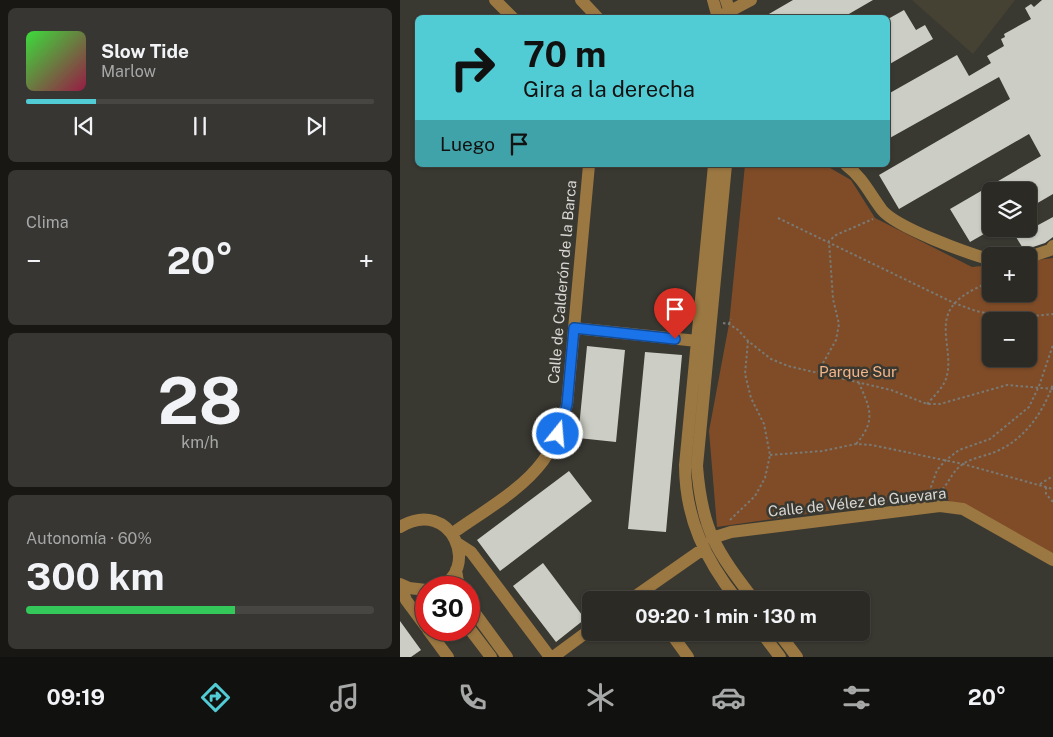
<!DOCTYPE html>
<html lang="es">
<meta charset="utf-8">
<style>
body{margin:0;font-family:"Public Sans",sans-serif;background:#373632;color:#f1f3f6;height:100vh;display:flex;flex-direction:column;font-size:19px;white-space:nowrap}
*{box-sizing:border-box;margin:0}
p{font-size:16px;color:#a6a7a7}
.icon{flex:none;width:28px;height:28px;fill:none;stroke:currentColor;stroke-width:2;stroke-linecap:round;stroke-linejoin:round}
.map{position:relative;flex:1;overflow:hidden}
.drawer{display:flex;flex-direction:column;gap:8px;padding:8px;background:#181714;width:400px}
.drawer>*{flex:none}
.top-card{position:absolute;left:15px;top:15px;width:475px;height:152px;border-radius:8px;box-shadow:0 1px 4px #0004,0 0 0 1px #474642;background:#51ccd4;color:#111;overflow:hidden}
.fabs{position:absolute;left:582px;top:182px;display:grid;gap:10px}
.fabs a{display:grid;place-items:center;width:55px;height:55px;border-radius:8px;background:#2b2a25;box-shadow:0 1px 4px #0004,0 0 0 1px #474642;font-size:25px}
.speed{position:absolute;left:15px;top:576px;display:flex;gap:10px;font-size:25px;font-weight:700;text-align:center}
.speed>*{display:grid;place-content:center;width:65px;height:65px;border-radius:50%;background:#2b2a25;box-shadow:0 1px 4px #0004,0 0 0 1px #474642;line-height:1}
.speed .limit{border:8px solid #d22;background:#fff;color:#111}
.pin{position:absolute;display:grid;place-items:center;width:42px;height:42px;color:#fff;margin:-51px -21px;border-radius:50% 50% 50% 0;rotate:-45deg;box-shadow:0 0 5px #0007}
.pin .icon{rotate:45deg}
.me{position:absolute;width:55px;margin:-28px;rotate:17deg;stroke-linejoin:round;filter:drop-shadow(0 0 4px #0008)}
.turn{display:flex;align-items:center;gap:18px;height:105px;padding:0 25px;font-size:22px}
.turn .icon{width:65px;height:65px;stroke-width:2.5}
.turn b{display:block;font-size:35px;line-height:42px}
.then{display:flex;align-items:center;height:48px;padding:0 25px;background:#0003;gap:10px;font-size:19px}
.big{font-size:38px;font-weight:700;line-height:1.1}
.drawer .widget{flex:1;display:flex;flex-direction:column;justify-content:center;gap:8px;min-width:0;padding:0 18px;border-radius:8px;background:#373632}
.drawer .dial{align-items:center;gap:0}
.dial b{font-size:65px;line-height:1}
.song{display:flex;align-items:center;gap:15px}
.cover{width:60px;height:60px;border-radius:8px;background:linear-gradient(135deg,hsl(120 70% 55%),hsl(340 70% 35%))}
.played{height:5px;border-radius:2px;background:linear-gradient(90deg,#51ccd4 20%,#474642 20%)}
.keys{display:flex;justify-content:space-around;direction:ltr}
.heat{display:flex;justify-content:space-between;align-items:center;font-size:28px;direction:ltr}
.charge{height:8px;border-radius:4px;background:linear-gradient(90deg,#34c759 60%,#474642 0)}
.trip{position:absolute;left:182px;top:591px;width:288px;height:50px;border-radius:8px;background:#2b2a25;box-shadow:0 1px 4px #0004,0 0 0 1px #474642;font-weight:700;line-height:50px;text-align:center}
.menu{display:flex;height:80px;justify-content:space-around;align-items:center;background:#11110f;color:#a6a7a7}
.menu .icon{width:35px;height:35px}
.menu .selected{color:#51ccd4}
.menu b{font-size:22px;color:#f1f3f6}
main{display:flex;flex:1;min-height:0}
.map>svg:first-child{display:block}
.built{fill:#454234}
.green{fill:#7f4c27;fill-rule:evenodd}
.building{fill:#cccec5}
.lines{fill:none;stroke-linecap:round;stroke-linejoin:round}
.path{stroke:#7a7973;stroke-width:2;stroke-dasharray:2.5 2.5;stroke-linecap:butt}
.minor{stroke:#9b7741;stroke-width:12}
.route-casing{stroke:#114b97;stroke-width:12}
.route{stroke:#1a73e8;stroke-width:9}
.labels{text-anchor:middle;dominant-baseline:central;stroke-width:5;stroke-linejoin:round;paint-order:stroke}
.street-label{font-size:15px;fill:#d8d7d3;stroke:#393831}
.park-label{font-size:15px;fill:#f5b589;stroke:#393831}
</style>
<main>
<section class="drawer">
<div class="widget">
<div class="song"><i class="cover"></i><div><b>Slow Tide</b><p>Marlow</p></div></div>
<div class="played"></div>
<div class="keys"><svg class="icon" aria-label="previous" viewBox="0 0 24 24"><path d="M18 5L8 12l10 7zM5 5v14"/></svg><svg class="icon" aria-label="pause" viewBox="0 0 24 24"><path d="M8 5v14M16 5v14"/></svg><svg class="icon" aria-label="next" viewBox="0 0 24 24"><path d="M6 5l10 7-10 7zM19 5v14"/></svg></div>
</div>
<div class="widget"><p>Clima</p>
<div class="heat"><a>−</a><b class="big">20°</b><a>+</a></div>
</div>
<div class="widget dial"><b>28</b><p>km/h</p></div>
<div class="widget"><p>Autonomía · 60%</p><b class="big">300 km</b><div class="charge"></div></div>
</section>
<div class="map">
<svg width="653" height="657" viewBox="0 0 653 657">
<rect width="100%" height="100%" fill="#393831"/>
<path class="built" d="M512,0h103l-42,54z"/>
<path class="green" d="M345,165h80l26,15 24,38 97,49 19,-2v29h38v-33l24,-3v296l-115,-59 -221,32 -8,-96 20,-107zM591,321h38v38h-38z"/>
<path class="building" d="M393,0h80l-31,18h-80z
M642,0h11v194l-24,14v-17h-38v39l-21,12 -20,-33 91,-53 -12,-22 -130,75 -20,-34 131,-76 -11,-22 -111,62v-45l69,-39 12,21 22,-13 -4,-7 17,-10 -3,-7 4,-2 -1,-3 27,-15 -6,-11 6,-4 3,3z
M504,10l12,20 9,-5 8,14 -45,26v-46z
M653,217v20l-8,6 -21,7 -8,-13z
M187,346l38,4 -9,92 -38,-4z
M245,352l37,3 -16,177 -38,-3z
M169,471l23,30 -92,70 -23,-31z
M143,563l42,56 -29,23 -43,-56z
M0,621l21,29 -10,7h-11z"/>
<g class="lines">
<path class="path" d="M378,218l176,85 22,8 36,7 41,-4
M323,323l6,1 9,6 10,11 23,18 17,7 103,24 36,14h13l67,-19 46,4
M329,324l2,-5
M418,372l18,-32 3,-16 -6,-25 -4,-58 7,-6 37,-16
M527,404c8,-9 18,-18 20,-29 6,-24 -11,-52 8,-72 9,-10 24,-16 36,-22
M456,444c21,-24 14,-36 2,-63
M370,455l52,-4 34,-7 16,1 91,19 90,25
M640,484l13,-8
M646,487v7l7,8
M539,493c10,-9 12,-21 24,-29 9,-6 22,-8 32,-12 29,-12 48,-39 58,-68
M538,495l-7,-8 6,-17 9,-10 13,-10 31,-11 39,-32 10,-21 14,-41
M330,520l25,-24 10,-18 5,-23 -6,-31 -13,-26 -6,-24 3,-33"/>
<path class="minor" d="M95,0l18,18
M181,0l17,18
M313,0l5,18
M326,0l6,18
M317,18l34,-18
M314,165l-29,300c0,53 20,94 52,135
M326,165l-29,301c5,65 19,84 57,134
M446,165c16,12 24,29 36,45 15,18 85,43 109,50
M629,257l21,-7 3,-4
M174,328l123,13
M0,527c52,-31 82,44 37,61
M53,533c29,-21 68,-42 90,-72 12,-17 18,-36 24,-56l22,-240
M312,538l19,-6 209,-26 23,3 90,51
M57,543l14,9 79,105
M56,570l3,18
M0,584l6,16 20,27
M0,584l9,4 17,2
M230,600l73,-51
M69,605l38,52
M69,628l22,29
M28,630l20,27
M270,632l18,25
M361,632l19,25
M378,632l19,25
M153,657l38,-28"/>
</g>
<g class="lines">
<g class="route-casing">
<path id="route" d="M158,434l9,-29 7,-77 101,11"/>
</g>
<use href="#route" class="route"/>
</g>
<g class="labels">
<g class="street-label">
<text transform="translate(162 282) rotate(-85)">Calle de Calderón de la Barca</text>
<text transform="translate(457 502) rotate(-6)">Calle de Vélez de Guevara</text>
</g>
<g class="park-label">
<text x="458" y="371">Parque Sur</text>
</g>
</g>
</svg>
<div class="fabs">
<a><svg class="icon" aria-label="layers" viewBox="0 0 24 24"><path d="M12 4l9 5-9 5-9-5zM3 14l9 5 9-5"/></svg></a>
<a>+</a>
<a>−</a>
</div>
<div class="speed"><div class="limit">30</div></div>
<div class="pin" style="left:275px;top:339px;background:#d93025"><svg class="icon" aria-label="arrive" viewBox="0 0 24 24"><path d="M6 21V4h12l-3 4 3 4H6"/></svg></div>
<svg class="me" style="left:158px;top:434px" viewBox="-20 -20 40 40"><circle r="17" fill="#1a73e8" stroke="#fff" stroke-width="3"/><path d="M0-11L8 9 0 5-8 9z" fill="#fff"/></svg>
<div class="trip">09:20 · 1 min · 130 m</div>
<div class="top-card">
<div class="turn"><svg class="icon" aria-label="right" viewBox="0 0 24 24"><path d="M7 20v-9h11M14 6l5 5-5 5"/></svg><div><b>70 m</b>Gira a la derecha</div></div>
<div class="then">Luego<svg class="icon" aria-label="arrive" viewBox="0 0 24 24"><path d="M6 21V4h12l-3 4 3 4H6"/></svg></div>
</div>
</div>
</main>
<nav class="menu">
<b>09:19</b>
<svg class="icon selected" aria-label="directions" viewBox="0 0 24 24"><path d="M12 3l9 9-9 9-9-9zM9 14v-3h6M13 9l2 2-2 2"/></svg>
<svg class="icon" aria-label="music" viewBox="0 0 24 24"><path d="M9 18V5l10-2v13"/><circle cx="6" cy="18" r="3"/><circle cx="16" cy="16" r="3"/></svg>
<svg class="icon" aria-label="phone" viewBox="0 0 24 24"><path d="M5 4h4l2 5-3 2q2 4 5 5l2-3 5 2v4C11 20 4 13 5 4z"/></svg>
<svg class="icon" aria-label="climate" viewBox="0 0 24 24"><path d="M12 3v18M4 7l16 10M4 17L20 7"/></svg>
<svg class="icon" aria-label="car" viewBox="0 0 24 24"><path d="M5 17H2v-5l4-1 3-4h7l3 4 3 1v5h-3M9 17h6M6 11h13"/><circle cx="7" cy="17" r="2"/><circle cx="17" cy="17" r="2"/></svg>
<svg class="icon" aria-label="filters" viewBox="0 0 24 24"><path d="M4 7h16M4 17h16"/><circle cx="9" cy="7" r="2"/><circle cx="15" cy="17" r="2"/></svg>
<b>20°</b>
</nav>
